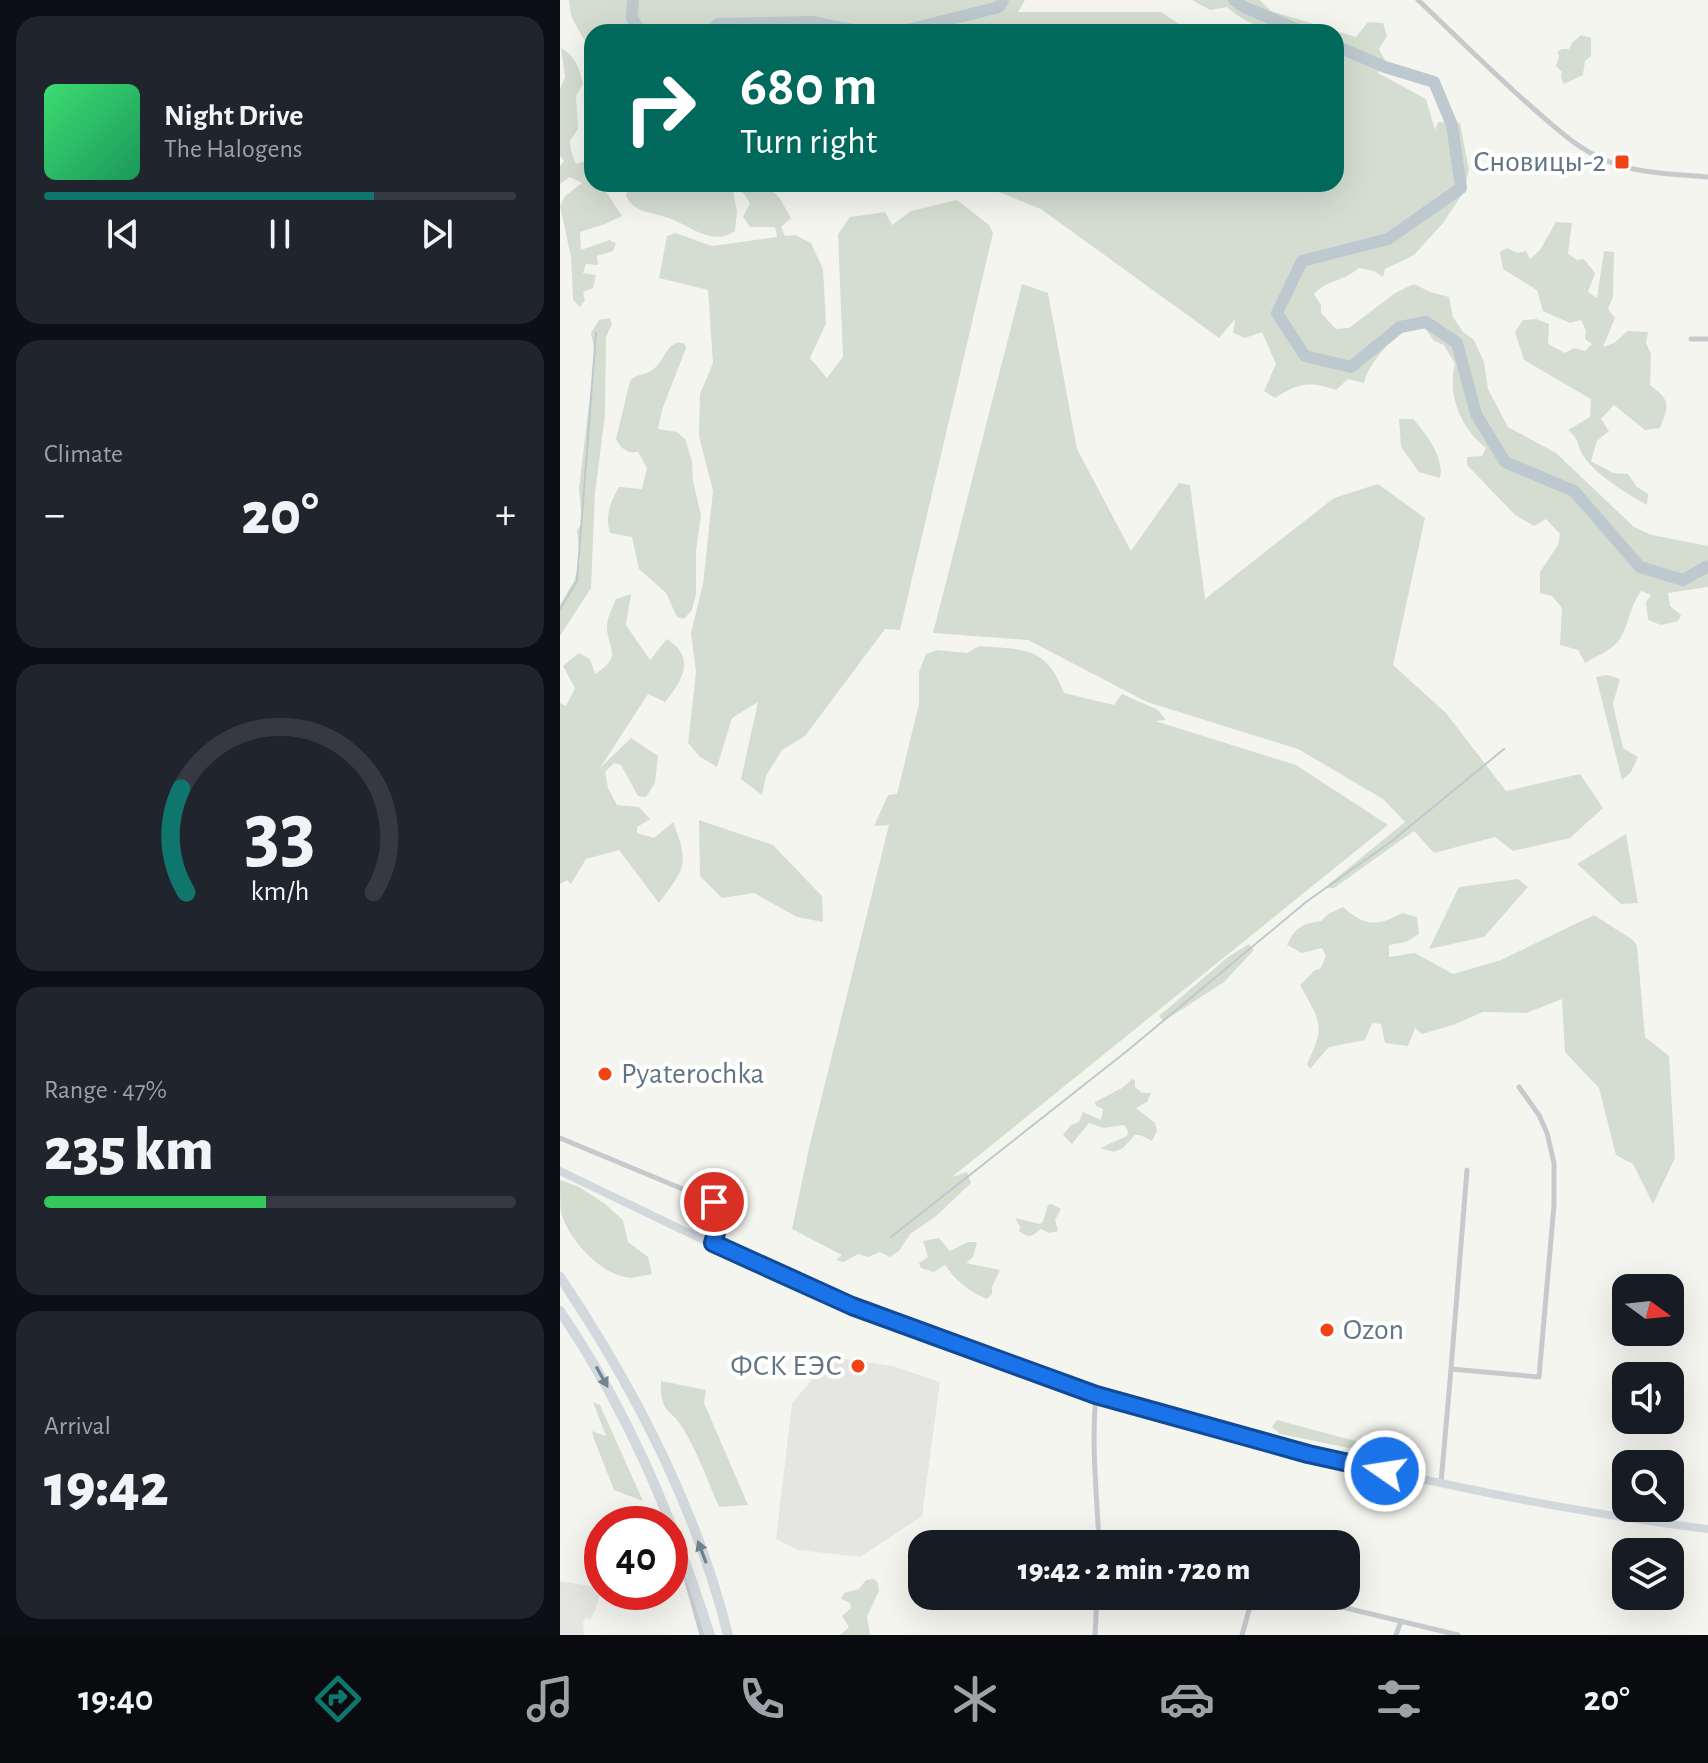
<!DOCTYPE html>
<meta charset="utf-8">
<style>
body{margin:0;font-family:"Alegreya Sans",sans-serif;background:#20242c;color:#f1f3f6;height:100vh;display:flex;flex-direction:column;font-size:30px;white-space:nowrap}
*{box-sizing:border-box;margin:0}
p{font-size:26px;color:#9ea1a6}
.icon{flex:none;width:44px;height:44px;fill:none;stroke:currentColor;stroke-width:2;stroke-linecap:round;stroke-linejoin:round}
.map{position:relative;flex:1;overflow:hidden}
.details{display:flex;flex-direction:column;gap:16px;padding:16px;background:#0d0f14;width:560px}
.details>*{flex:none}
.top-card{position:absolute;left:24px;top:24px;width:760px;height:168px;border-radius:24px;box-shadow:0 8px 32px #0002;background:#00695c;color:#fff;overflow:hidden}
.needle{width:52px;rotate:105deg}
.buttons{position:absolute;left:1052px;top:1274px;display:grid;gap:16px}
.buttons a{display:grid;place-items:center;width:72px;height:72px;border-radius:16px;background:#171b24;box-shadow:0 8px 32px #0002;font-size:40px}
.speed{position:absolute;left:24px;top:1506px;display:flex;gap:16px;font-size:40px;font-weight:700;text-align:center}
.speed>*{display:grid;place-content:center;width:104px;height:104px;border-radius:50%;background:#171b24;box-shadow:0 8px 32px #0002;line-height:1}
.speed .limit{border:12px solid #d22;background:#fff;color:#111}
.pin{position:absolute;display:grid;place-items:center;width:68px;height:68px;color:#fff;margin:-34px;border:4px solid #fff;border-radius:50%;box-shadow:0 2px 8px #0007}
.me{position:absolute;width:88px;margin:-44px;rotate:283deg;stroke-linejoin:round;filter:drop-shadow(0 0 6px #0008)}
.turn{display:flex;align-items:center;gap:28px;height:168px;padding:0 24px;font-size:36px}
.turn .icon{width:104px;height:104px;stroke-width:2.5}
.turn b{display:block;font-size:56px;line-height:68px}
.big{font-size:60px;font-weight:800;line-height:1.1}
.details .card{flex:1;display:flex;flex-direction:column;justify-content:center;gap:12px;min-width:0;padding:0 28px;border-radius:24px;background:#20242c}
.details .dial{align-items:center;gap:0}
.dial svg{height:208px;overflow:visible;fill:none;stroke:#363941;stroke-width:7;stroke-linecap:round;text-anchor:middle}
.dial text{fill:#f1f3f6;stroke:none}
.song{display:flex;align-items:center;gap:24px}
.cover{width:96px;height:96px;border-radius:12px;background:linear-gradient(135deg,hsl(140 70% 55%),hsl(150 70% 35%))}
.played{height:8px;border-radius:4px;background:linear-gradient(90deg,#0f766e 70%,#363941 70%)}
.keys{display:flex;justify-content:space-around;direction:ltr}
.heat{display:flex;justify-content:space-between;align-items:center;font-size:44px;direction:ltr}
.charge{height:12px;border-radius:6px;background:linear-gradient(90deg,#34c759 47%,#363941 0)}
.trip{position:absolute;left:348px;top:1530px;width:452px;height:80px;border-radius:24px;background:#171b24;box-shadow:0 8px 32px #0002;font-weight:800;line-height:80px;text-align:center}
.tabs{display:flex;height:128px;justify-content:space-around;align-items:center;background:#090b0e;color:#9ea1a6}
.tabs .icon{width:56px;height:56px}
.tabs .on{color:#0f766e}
.tabs b{font-size:36px;color:#f1f3f6}
main{display:flex;flex:1;min-height:0}
.map>svg:first-child{display:block}
.built{fill:#e5e6e4}
.green{fill:#d5ddd1}
.lines{fill:none;stroke-linecap:round;stroke-linejoin:round}
.stream{stroke:#bdc9ce;stroke-width:2}
.river{stroke:#bdc9ce;stroke-width:12}
.street{stroke:#c7cacd;stroke-width:5}
.secondary{stroke:#d2d8dc;stroke-width:8}
.highway{stroke:#d2d8dc;stroke-width:10}
.oneway{fill:#728491}
.route-casing{stroke:#114b97;stroke-width:20}
.route{stroke:#1a73e8;stroke-width:14}
.poi-dot{fill:#f14314;stroke:#fff;stroke-width:3}
.labels{text-anchor:middle;dominant-baseline:central;stroke-width:8;stroke-linejoin:round;paint-order:stroke}
.poi-label{font-size:30px;fill:#617584;stroke:#fff;text-anchor:end}
</style>
<main>
<section class="details">
<div class="card">
<div class="song"><i class="cover"></i><div><b>Night Drive</b><p>The Halogens</p></div></div>
<div class="played"></div>
<div class="keys"><svg class="icon" aria-label="previous" viewBox="0 0 24 24"><path d="M18 5L8 12l10 7zM5 5v14"/></svg><svg class="icon" aria-label="pause" viewBox="0 0 24 24"><path d="M8 5v14M16 5v14"/></svg><svg class="icon" aria-label="next" viewBox="0 0 24 24"><path d="M6 5l10 7-10 7zM19 5v14"/></svg></div>
</div>
<div class="card"><p>Climate</p>
<div class="heat"><a>−</a><b class="big">20°</b><a>+</a></div>
</div>
<div class="card dial"><svg viewBox="0 0 100 80">
<path d="M14 69A42 42 0 1 1 86 69"/>
<path d="M14 69A42 42 0 0 1 12 29" stroke="#0f766e"/>
<text x="50" y="56" font-size="32" font-weight="700">33</text>
<text x="50" y="72" font-size="11">km/h</text>
</svg></div>
<div class="card"><p>Range · 47%</p><b class="big">235 km</b><div class="charge"></div></div>
<div class="card"><p>Arrival</p><b class="big">19:42</b></div>
</section>
<div class="map">
<svg width="1148" height="1635" viewBox="0 0 1148 1635">
<rect width="100%" height="100%" fill="#f5f5f0"/>
<path class="built" d="M271,1357l62,9 47,16 -18,134 -62,41 -62,-7 -22,-11 16,-136z
M0,1581l42,7 -7,22 -5,10 -4,-2 -3,4 1,13h-24z"/>
<path class="green" d="M9,0h456l-7,12h143l30,20h-494l-7,-8 -11,8h-87v22l-21,-38z
M632,0h68l11,11 85,26 12,-15 15,1 4,13 -8,13 7,13 -8,11 48,26 9,31 3,-8 22,1 9,47 -6,23 -20,30 -29,32 -29,14 -2,8 -9,-6 -15,-3c-18,15 -29,10 -45,26l7,11v8l15,16 13,-1 46,-35 19,-9 16,8 19,5 4,20 10,15 11,8 10,22 4,27 20,38 48,26 78,74 18,8 56,11v41l-40,6 2,13 11,9 -3,6 -17,4 -13,-5 -2,-18 5,-7 -10,-4c-11,15 -11,30 -20,46 -6,12 -25,19 -36,26l-7,-13 -18,-5 2,-37 -10,-12 -12,-3v-21l18,-27 2,-11 -14,-15 -12,7 -19,-11 -48,-50v-8l15,-1 4,-8c-25,-19 -39,-53 -31,-84l-11,-19 -10,-4 -9,-13v-6l-25,5c-11,20 -31,34 -36,56l-16,-4 -12,11c-27,-9 -37,-7 -61,8l-11,-7 12,-27 -14,-32 -17,6 -12,-5 2,-14 -16,19 -178,-129 -62,-25h357v-152c-44,0 -73,6 -109,-25l-17,3z
M1021,35l10,3v18l-6,5 -2,14 -19,9 -3,-6 1,-6 -6,-6 3,-10 -2,-4 5,-3h7l3,-6z
M1,48c14,7 19,22 22,36l-7,12 2,33 -8,12 1,10 5,13 9,-3 7,10v13h9l21,32 -17,8 -25,8 1,18 28,-10 7,3 -3,8 -16,5 1,9 -12,-1 -3,9 13,2 -3,13 -10,4 2,8 -5,7 -7,-7 -2,-43 -11,-51 5,-10 17,-13 -12,-6 -10,7v-18l4,-5 -4,-5v-67l5,-12z
M78,184h94l5,28 -2,19c-23,16 -44,-5 -66,-13 -16,-6 -37,-5 -43,-23l3,-8z
M177,184h27l15,13 12,21 -10,9 4,9 10,-1 16,8 12,26 3,54 -16,35 17,20 16,-21 -5,-123 12,-17 35,-5 7,13 19,-14 46,-11 32,25 4,8 -93,397 -15,-1 -80,107 -23,14 -16,26 -4,19 -21,-16 17,-77 -26,16 -15,49 -17,-10 -12,-14 8,-71 -5,-39 12,-49 10,-93 -14,-55 1,-42 13,-31 -5,-73 -49,-12 8,-42 8,-3 37,13 65,-9 -2,-10h-25l-7,-10 7,-14z
M996,222l16,1 -4,31 9,6 7,-1 11,14 -7,19 9,6 7,-47 10,1 -1,45 -5,12 7,9 -12,29 11,-4 14,-12 20,1 -2,11 5,11 -1,31c21,16 19,19 10,43l-15,2 -31,-25 -13,14 8,12 -12,10 -6,20 22,12 15,1 9,13 11,7 -1,11c-18,-10 -51,-30 -63,-48 -8,-12 -2,-15 -16,-27l22,-13 1,-18 -67,-39 -9,-28 8,-12 13,-1 13,5 -1,20 17,9 9,-5 11,3 7,-7 -7,-5 1,-8 -5,-11 -11,3 -27,-12 -6,-21 -34,-21 -3,-17 7,-4 11,5 8,-2 4,8 10,-9z
M462,284l26,9 29,156 54,102 48,-68 11,2 15,114 129,-101 44,-14 47,34 -32,147 53,48 60,78 74,-17 23,34 -33,30 -57,13 -18,-14 -61,16 -20,-22 -80,57h-10l81,-66 -22,-23 -85,-50 -151,-47 -119,-62 -95,-7z
M50,318l2,6 -6,13 -1,78 -10,78 -4,95 -31,48v-31l14,-24 6,-20 -3,-31 5,-7 -3,-35 16,-134 -4,-21 8,-13z
M118,342l7,2 1,4 -24,62 -4,19 19,3 8,7 7,22 1,20 8,34 -5,36v43l-4,16 -8,9 -7,-2 -11,-24 -27,-24 -7,-32 -22,-4c-5,-17 0,-31 9,-46l23,2 5,-21 -9,-16c-10,2 -18,-4 -22,-13l14,-58c7,-8 14,-5 22,-11 12,-7 11,-22 26,-28z
M839,419h14c12,13 32,39 27,59l-21,-6 -18,-25z
M71,594l-5,31 24,35 17,-21c29,18 16,42 -2,63l-17,-8 -48,74 31,-30 27,18 -3,27 -9,14 -8,-1 -17,-31 -7,-2 -9,9 3,16 9,17 22,2 11,12 -13,8v6l17,5 19,-16c17,42 12,46 -14,81l-40,-53 -33,9 -15,25 -4,-4 -7,4v-181l6,3 9,-18 -12,-22 16,-13 11,6 5,15c30,-20 11,-24 12,-50 1,-8 6,-18 9,-25z
M419,646c45,4 67,-1 85,47l50,12 8,-11 36,16 8,10 -11,1 141,44 92,60 -436,352 15,-5 4,11 -36,34 -25,17 -11,17 -9,6 -10,-5 -12,5 -10,-3 -14,8 -8,-2 6,-5 -50,-26 17,-81 80,-323 -15,1 14,-31 9,-1 22,-90v-32l7,-18 11,-4 30,3z
M1048,675l12,4 -7,25 10,44 15,9 -7,15 -9,8 -26,-103z
M139,820l74,25 49,51 1,26 -26,-5 -43,-24 -32,5 -22,-22z
M1066,834l12,69 -17,1 -44,-40z
M958,879l10,8 -44,50 -55,12 30,-62z
M783,907c21,19 34,20 59,6l15,4 2,17 -13,8 -17,3v12l26,-4 38,21 48,-14 93,-45 39,25 4,6 8,91 24,19 6,102 -22,46 -20,-40 -17,-9 -17,-67 -34,-36 -3,-53 -36,14 -43,-1 -30,13 -31,9 -7,-6 -7,18 -23,-3 -4,-19 -9,-1 -7,17 -36,7 -19,22 -3,-5c19,-39 13,-42 -7,-79l15,-15 5,-1 6,-13 -4,-8 -20,5 -15,-8c8,-17 16,-22 34,-24l7,-7z
M689,944l5,6 -30,32 -60,39 -5,-5 69,-59z
M572,1079l3,1v7l7,6h9l-4,9 -11,6 19,15 2,8 -5,10 -12,-6h-5l-12,13 -9,4 -14,-4 27,-12 1,-5 -4,-6 -21,3 -14,-5 -17,21 -9,-9 8,-10 8,-3 4,-10 18,8 2,-11 -7,-3 -1,-4 27,-14z
M0,1180l19,7 25,16 19,17 5,22 20,15 4,17c-11,2 -20,6 -31,2 -25,-7 -54,-39 -60,-64 -1,-9 -1,-22 -1,-32z
M492,1204l9,5 -6,11 3,11 -8,2 -10,-4c-9,9 -11,9 -21,2l1,-4 -5,-9 25,6 3,-3 5,-16z
M379,1238l11,13 18,-9h9l-4,15 -7,6 34,7 -8,17v7l-5,5c-19,-8 -30,-17 -42,-34l-11,7 -13,-4 -2,-5 9,-6 -5,-16z
M101,1381l45,9 -2,13 44,102 -29,2c-11,-26 -21,-53 -35,-77 -13,-23 -24,-14 -23,-49z
M33,1402l7,3 43,96 -29,-11 -20,-51 -2,-8 14,5z
M717,1420l108,29 -1,6 -104,-21 -8,-7z
M314,1579l4,4 1,8 -12,25 3,19h-30l9,-8 -7,-11 9,-8 -1,-5 -9,-4 3,-6 15,-4 7,-9z"/>
<g class="lines">
<path class="stream" d="M0,609l17,-28 19,-248
M331,1237l236,-186 179,-149 86,-61 112,-92"/>
<path class="river" d="M73,0l-1,18 9,14
M674,0l10,7 59,25
M149,32l9,-8 94,-2 50,10
M339,32l100,-25 4,-7
M776,46l49,21 49,15 18,43 9,63 -73,51 -86,22 -25,52 28,43 46,11 49,-40 26,-5 31,21 19,71 29,48 69,29 66,76 43,13 25,-14"/>
<path class="street" d="M858,0c39,37 77,75 117,110 22,19 43,39 70,50 32,14 69,14 103,17
M1131,339h17
M0,1138l154,64 5,20 -6,21
M891,1369l16,-199
M536,1395c-5,50 1,99 3,149
M881,1483l10,-114 88,8 15,-172v-42l-7,-30 -8,-18 -20,-28
M124,1571l18,64
M736,1596l162,39
M535,1635l2,-39
M682,1635l11,-39
M836,1635l5,-14"/>
<path class="secondary" d="M0,1171c84,40 167,82 253,119 186,79 381,138 578,182 105,24 210,44 317,57"/>
<path class="highway" d="M0,1277c74,110 136,229 168,358
M0,1311c70,103 112,206 150,324"/>
</g>
<defs><path id="oneway-solid" d="M-6-.8H1V-3.2L6.5 0L1 3.2V.8H-6Z" transform="scale(2)"/></defs>
<g class="oneway">
<use href="#oneway-solid" transform="translate(42 1377) rotate(61)"/>
<use href="#oneway-solid" transform="translate(142 1552) rotate(-111)"/>
</g>
<g class="lines">
<g class="route-casing">
<path id="route" d="M154,1202l5,20 -6,21 139,63 244,89 212,59 77,17"/>
</g>
<use href="#route" class="route"/>
</g>
<g class="poi-dot">
<rect x="1054" y="154" width="16" height="16" rx="4"/>
<circle cx="45" cy="1074" r="8"/>
<circle cx="767" cy="1330" r="8"/>
<circle cx="298" cy="1366" r="8"/>
</g>
<g class="labels">
<g class="poi-label">
<text x="1046" y="162">Сновицы-2</text>
<text x="61" y="1074" text-anchor="start">Pyaterochka</text>
<text x="783" y="1330" text-anchor="start">Ozon</text>
<text x="282" y="1366">ФСК ЕЭС</text>
</g>
</g>
</svg>
<div class="buttons">
<a><svg class="needle" viewBox="-14 -14 28 28"><path d="M0-13l5 13h-10z" fill="#e53935"/><path d="M0 13l5-13h-10z" fill="#9ea1a6"/></svg></a>
<a><svg class="icon" aria-label="sound" viewBox="0 0 24 24"><path d="M4 9h4l5-4v14l-5-4H4zM17 9q2 3 0 6"/></svg></a>
<a><svg class="icon" aria-label="search" viewBox="0 0 24 24"><circle cx="10" cy="10" r="6"/><path d="M15 15l6 6"/></svg></a>
<a><svg class="icon" aria-label="layers" viewBox="0 0 24 24"><path d="M12 4l9 5-9 5-9-5zM3 14l9 5 9-5"/></svg></a>
</div>
<div class="speed"><div class="limit">40</div></div>
<div class="pin" style="left:154px;top:1202px;background:#d93025"><svg class="icon" aria-label="arrive" viewBox="0 0 24 24"><path d="M6 21V4h12l-3 4 3 4H6"/></svg></div>
<svg class="me" style="left:825px;top:1471px" viewBox="-20 -20 40 40"><circle r="17" fill="#1a73e8" stroke="#fff" stroke-width="3"/><path d="M0-11L8 9 0 5-8 9z" fill="#fff"/></svg>
<div class="trip">19:42 · 2 min · 720 m</div>
<div class="top-card">
<div class="turn"><svg class="icon" aria-label="right" viewBox="0 0 24 24"><path d="M7 20v-9h11M14 6l5 5-5 5"/></svg><div><b>680 m</b>Turn right</div></div>
</div>
</div>
</main>
<nav class="tabs">
<b>19:40</b>
<svg class="icon on" aria-label="directions" viewBox="0 0 24 24"><path d="M12 3l9 9-9 9-9-9zM9 14v-3h6M13 9l2 2-2 2"/></svg>
<svg class="icon" aria-label="music" viewBox="0 0 24 24"><path d="M9 18V5l10-2v13"/><circle cx="6" cy="18" r="3"/><circle cx="16" cy="16" r="3"/></svg>
<svg class="icon" aria-label="phone" viewBox="0 0 24 24"><path d="M5 4h4l2 5-3 2q2 4 5 5l2-3 5 2v4C11 20 4 13 5 4z"/></svg>
<svg class="icon" aria-label="climate" viewBox="0 0 24 24"><path d="M12 3v18M4 7l16 10M4 17L20 7"/></svg>
<svg class="icon" aria-label="car" viewBox="0 0 24 24"><path d="M5 17H2v-5l4-1 3-4h7l3 4 3 1v5h-3M9 17h6M6 11h13"/><circle cx="7" cy="17" r="2"/><circle cx="17" cy="17" r="2"/></svg>
<svg class="icon" aria-label="filters" viewBox="0 0 24 24"><path d="M4 7h16M4 17h16"/><circle cx="9" cy="7" r="2"/><circle cx="15" cy="17" r="2"/></svg>
<b>20°</b>
</nav>
